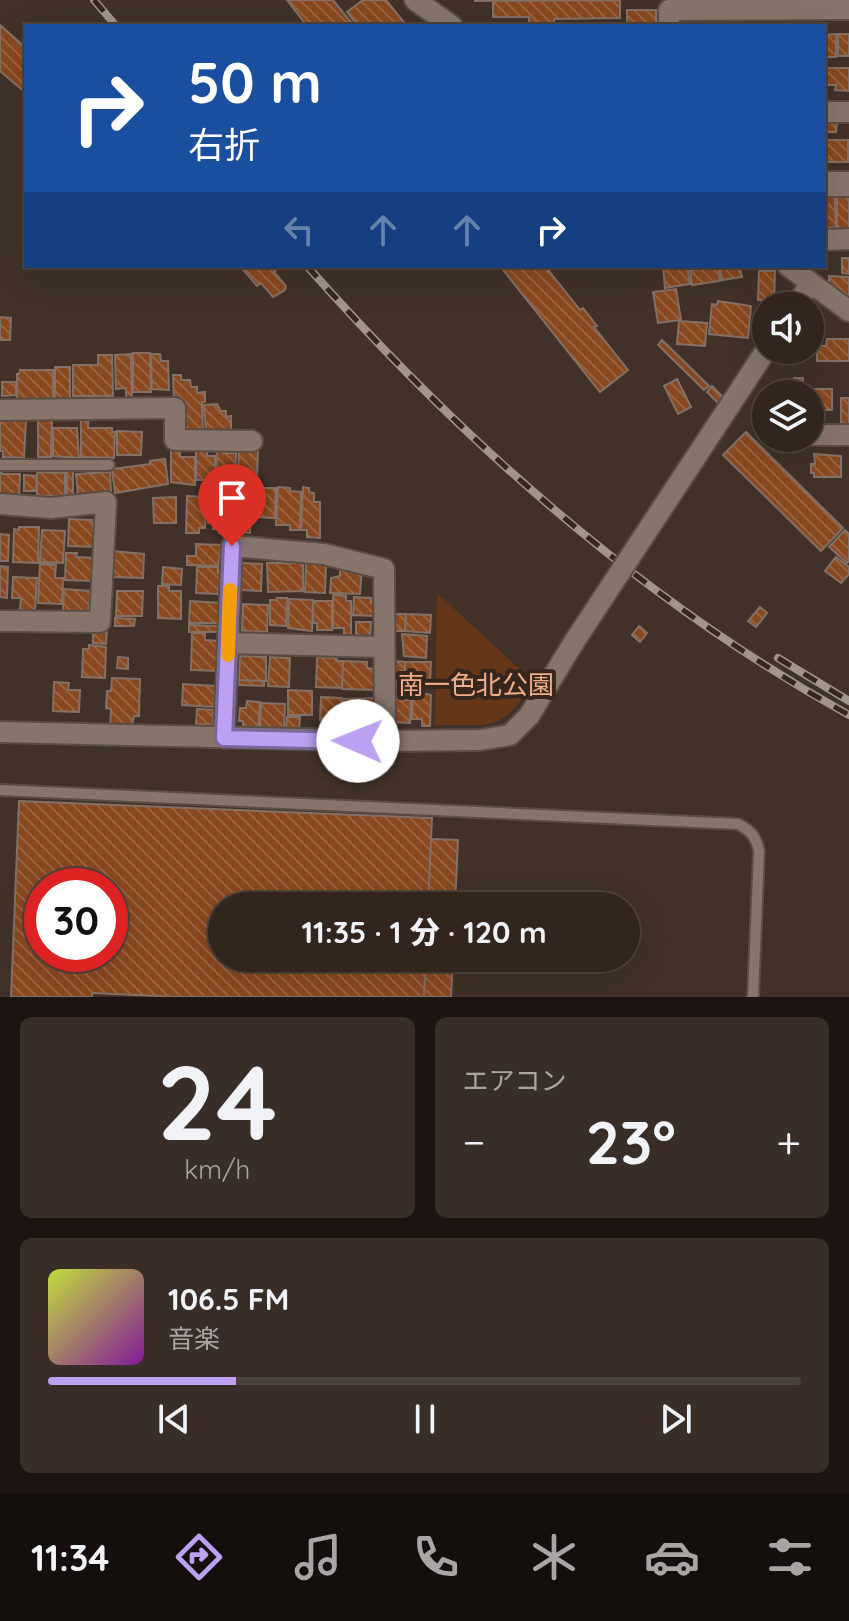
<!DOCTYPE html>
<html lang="ja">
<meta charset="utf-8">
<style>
body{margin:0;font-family:Quicksand,"Noto Sans JP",sans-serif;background:#392d27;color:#f1f3f6;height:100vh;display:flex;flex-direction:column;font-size:30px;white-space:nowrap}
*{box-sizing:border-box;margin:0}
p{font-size:26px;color:#a8a5a4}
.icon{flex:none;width:44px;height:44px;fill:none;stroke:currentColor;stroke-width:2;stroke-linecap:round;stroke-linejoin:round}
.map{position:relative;height:997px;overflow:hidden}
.panel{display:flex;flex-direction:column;gap:20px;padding:20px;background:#1b1410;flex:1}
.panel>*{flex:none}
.top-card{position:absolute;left:24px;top:24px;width:802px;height:244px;border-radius:0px;box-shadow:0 8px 32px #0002,0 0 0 2px #4c423c;background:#1a4fa0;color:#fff;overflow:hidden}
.fabs{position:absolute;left:752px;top:292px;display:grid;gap:16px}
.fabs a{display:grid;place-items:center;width:72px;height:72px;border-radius:50%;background:#31251e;box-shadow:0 8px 32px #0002,0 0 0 2px #4c423c;font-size:40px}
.speed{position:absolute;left:24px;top:868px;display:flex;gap:16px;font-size:40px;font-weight:700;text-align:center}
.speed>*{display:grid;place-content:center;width:104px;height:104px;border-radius:50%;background:#31251e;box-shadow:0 8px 32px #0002,0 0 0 2px #4c423c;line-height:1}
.speed .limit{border:12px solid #d22;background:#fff;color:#111}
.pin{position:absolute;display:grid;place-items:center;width:68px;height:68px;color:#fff;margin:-82px -34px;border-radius:50% 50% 50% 0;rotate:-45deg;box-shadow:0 0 8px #0007}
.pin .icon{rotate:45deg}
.me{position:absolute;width:88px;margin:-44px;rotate:271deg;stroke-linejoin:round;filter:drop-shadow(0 0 6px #0008)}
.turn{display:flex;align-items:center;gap:28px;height:168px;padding:0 32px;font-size:36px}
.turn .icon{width:104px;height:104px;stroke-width:2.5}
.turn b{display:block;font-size:56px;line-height:68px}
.lanes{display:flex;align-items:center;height:76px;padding:0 32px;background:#0003;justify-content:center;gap:40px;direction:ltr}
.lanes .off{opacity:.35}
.big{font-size:60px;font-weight:800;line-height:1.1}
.panel .tile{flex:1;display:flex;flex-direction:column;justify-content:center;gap:12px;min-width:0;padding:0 28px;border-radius:12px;background:#392d27}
.panel .dial{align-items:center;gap:0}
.dial b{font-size:104px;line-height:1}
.song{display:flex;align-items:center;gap:24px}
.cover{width:96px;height:96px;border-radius:12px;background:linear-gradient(135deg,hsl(70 70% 55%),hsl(290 70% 35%))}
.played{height:8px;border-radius:4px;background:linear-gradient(90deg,#bca0f2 25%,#4c423c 25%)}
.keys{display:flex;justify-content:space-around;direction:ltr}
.heat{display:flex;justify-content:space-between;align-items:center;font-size:44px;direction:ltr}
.panel .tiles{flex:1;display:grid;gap:20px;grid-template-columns:1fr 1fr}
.tile:last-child{grid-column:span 2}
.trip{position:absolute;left:208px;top:892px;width:432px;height:80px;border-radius:40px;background:#31251e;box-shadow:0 8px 32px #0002,0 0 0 2px #4c423c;font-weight:800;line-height:80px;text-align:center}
.menu{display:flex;height:128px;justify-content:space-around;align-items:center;background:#140f0c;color:#a8a5a4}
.menu .icon{width:56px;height:56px}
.menu .selected{color:#bca0f2}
.menu b{font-size:36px;color:#f1f3f6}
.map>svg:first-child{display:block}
.green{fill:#653618}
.building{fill:url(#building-back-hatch);stroke:#837167;stroke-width:2;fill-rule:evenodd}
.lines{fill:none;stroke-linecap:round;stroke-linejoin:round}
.service-casing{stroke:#5a4d45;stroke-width:14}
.minor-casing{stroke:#5a4d45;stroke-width:24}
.tertiary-casing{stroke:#5a4d45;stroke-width:28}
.service{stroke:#87756b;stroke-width:10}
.minor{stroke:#87756b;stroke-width:20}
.tertiary{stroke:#87756b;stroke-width:24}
.rail-casing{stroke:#a1948d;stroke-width:8}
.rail{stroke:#36271e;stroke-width:5;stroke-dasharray:15;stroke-linecap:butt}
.minor-bridge-casing{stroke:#5a4d45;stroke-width:24;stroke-linecap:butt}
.minor-bridge{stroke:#87756b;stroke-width:20}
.route-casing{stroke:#7a689d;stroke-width:20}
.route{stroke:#bca0f2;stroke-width:14}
.slow{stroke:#f59e0b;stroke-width:14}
.labels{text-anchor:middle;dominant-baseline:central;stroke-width:8;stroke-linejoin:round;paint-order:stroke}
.park-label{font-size:26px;fill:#f1ad87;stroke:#36271e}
</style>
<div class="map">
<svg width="849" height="997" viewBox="0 0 849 997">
<defs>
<pattern id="building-back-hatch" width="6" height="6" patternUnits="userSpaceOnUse" patternTransform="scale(2)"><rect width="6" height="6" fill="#89481f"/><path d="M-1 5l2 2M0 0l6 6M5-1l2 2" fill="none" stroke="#99623e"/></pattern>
</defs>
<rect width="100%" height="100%" fill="#413128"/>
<path class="green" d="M437,593l97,89c-35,52 -40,42 -99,43z"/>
<path class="building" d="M287,0h46l21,26h-47z
M363,0h23l21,26h-49l-11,-14z
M620,0v18l-66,1v4h5v3h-30v-9h-36v-16h-19z
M627,10h29v16h-29z
M0,25l26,23v45l-26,-22z
M836,34v23h-12v-22z
M838,34h11v22h-11z
M825,68h24v23l-14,-1 1,-5h-11z
M824,121h13l-1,11h-12z
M824,140h24v22h-24z
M824,196h11l1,32h-8v3h-4z
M837,197h12v36h-12z
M842,258h7v16l-7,-1z
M240,266h36l2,2 -4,4 12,14 -1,4 -12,7 -12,-14 -4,3z
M500,266h45l35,44 3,-2 14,18 -3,1 34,43 -28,22z
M663,266h24l3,18 -25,4z
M701,266h17l2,15 -28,4 -2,-15 11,-1z
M724,266h19l-3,1 2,10 -20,3 -2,-11 4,-1z
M759,271h16l-1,29h-16z
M829,276l20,1v22l-20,-16z
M676,289l5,31 -23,3 -5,-31z
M718,301l33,5 -3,32 -39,-4 3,-30 5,1z
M0,317l11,1 -1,22h-10z
M679,321l28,2 -2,23 -28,-2z
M827,339h22v22h-32v-15h9z
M662,340l47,46 -5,4 -46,-45z
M133,353h17l1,39h-18z
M131,354l1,49h-6v-15l-10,1 -1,-34z
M151,354h9l1,7h7l1,29 -17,-1z
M98,355h14l1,41h-40v-31h25z
M55,367h15v34h-15z
M20,370h33v32l-34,2v-5h-2v-25h2z
M173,375h8v5h9l1,7h6v6l8,-1v10h-3l1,30 -17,1 -3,-31h-9z
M794,378h9v16h-25v-8l15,-2z
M677,379l14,28 -13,7 -14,-28z
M2,382h14v13l-14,1z
M712,386l12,12 -6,5 -11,-11z
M812,389h20v21h-20z
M841,398h8v28h-8z
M217,404l4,7h5v6l5,-1v14l-25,1 -2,-26z
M81,415h8l-1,13h24v4h3l-1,26 -33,-1z
M38,418l14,1 -1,38h-13z
M0,419l26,1 -2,38 -21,-1v-6h-3z
M53,428h24l2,30 -26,-2z
M117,431l25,1 -1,23h-24z
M746,432l97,96 -22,23 -98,-96z
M171,445h9v12h15v28l-24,-3z
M217,445l6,4v4h13l-1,28 -19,-1z
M196,448h11v8h8v24h-19z
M239,449l19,1 -1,30 -19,-1z
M814,454l27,2v21h-27v-4h-3v-9h4z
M165,459l3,25 -53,9 -3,-24 38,-5v-3z
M67,469h6v26h-6z
M0,471l3,3h17l-1,22 -19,-1z
M37,472l28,1v23h-28z
M110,472l1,21 -33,3 -2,-22z
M24,475l13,1 -1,15h-12z
M278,487l12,1v3l11,1 -1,38h-10v-5h-14z
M303,487l6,1v4l5,1v9h6v36l-13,-1v-7h-6z
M254,488h22l-1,30 -22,-1z
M235,492l17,1 -2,40 -16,-1z
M209,493h24l-1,40h-13v-4h-6l1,-6h-6z
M187,496l19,1 -1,31h-6v5h-13z
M176,497v26h-22l-1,-25z
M69,519l24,1v11h5v16l-30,-1z
M19,527h20l-1,36 -25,-1 1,-33 5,1z
M42,530l23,1 -2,32 -23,-1z
M845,530l4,4v27l-2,2 -18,-16z
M0,534l9,1 -1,26h-8z
M196,544l25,1 -3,21 -31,-1v-9h9z
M112,551l32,3 -1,24 -32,-1z
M66,553h11l-1,4 19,1 -1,23 -29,-1z
M836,557l13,10v7l-8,9 -16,-12z
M242,563l20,1 -1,27 -20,-1z
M267,563h36v28l-35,1z
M306,563l20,1 -1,29 -20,-1z
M40,564l16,1 -1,13h8l-1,26 -24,-1z
M0,566l8,1 -1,31 -7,-1z
M163,567l19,2 -1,16 -19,-1z
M197,567h21v6h4l-4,21 -22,-1z
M340,567l22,1 -2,26 -30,-1 1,-15 9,-2z
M13,577l24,1 -2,33 -15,-1 1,-12h-9z
M158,586h11v5h12v28l-23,-1z
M64,589l27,2 -3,22 -25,-2z
M117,591h26l-1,25h-26z
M333,595l13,1v5h5v36h-7v-9h-11z
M354,597l17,1v5h3v13l-21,-1z
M277,598h10l-1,28 -16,-1v-25h7z
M289,599l24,1 -1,31 -24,-3z
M190,601l31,2 -3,20h-29z
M313,601h19v29h-15v-7h-4z
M243,604l25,1 -1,27 -25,-1z
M760,607l7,6 -11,14 -8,-6z
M395,614h11l-1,17h-11z
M406,614l25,1 -1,18 -25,-2z
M115,618l20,1 -1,7h-19z
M356,622h15l-1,15h-14z
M189,625l30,1v6h-30z
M639,626l8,7 -7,9 -8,-7z
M93,629l14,1 -1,14 -13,-1z
M192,633h13v7l14,1 -1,30 -27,-1z
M402,634l25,2 -1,22 -22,-2z
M89,645l17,2 -1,31 -23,-1 1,-28h6z
M240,656l26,1v24l-27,-1z
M118,657l10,1v11l-11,-1z
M270,657l20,1 -1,29 -21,-1z
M317,657l20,1 -1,3h7l-1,27 -26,-1z
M343,661l24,1v6l7,1v21l-32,-1z
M394,661l11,1v9h-4l-1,10h-6z
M405,662h26l-1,21 -30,-2 1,-10h4z
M112,678l28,1 -1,37h-5l-3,13h-21l1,-20 -5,-1 1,-17h4z
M239,680l25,1v5l-25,-1z
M54,682l15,1 -1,7h12l-1,22 -26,-1z
M393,683h14l-3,17h7l-1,23 -18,-1z
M183,684l32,2 -1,21 -32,-2z
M288,690l24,1v24h-24z
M413,691l18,4 -1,31h-8v-7h-10z
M321,697l21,1 -2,23 -20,-1z
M374,698l1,23h-7v5l-24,1 -1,-28z
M247,701l13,1 -2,28 -15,-1v-8h-4l1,-13h6z
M261,703l24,1 -1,27 -20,-1v-3l-4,-1z
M197,709l16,1v15l-17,-1z
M287,717h13l-1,14h-13z
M19,801l413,17 -4,88h-206v52h204l-2,39h-245l-87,-4v4h-81zM42,886h68v68h-68z
M431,839l27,1 -3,66h-27z
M426,958h27l-2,39h-27z"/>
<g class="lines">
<g class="service-casing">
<path id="service" d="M0,465h109
M0,790l738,34c13,7 18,12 21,27l-6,146"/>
</g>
<g class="minor-casing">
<path id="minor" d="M415,0l37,26
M669,26v-16l180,-1
M824,112h25
M824,240l25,-1
M788,266l61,45
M795,306l16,-23
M740,390l26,-40
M0,410l175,-2v32l77,1
M810,435h39
M0,504l51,4 55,-6 -6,120 -100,-1
M228,643l156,4
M0,732l385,9 95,-1 30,-5 19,-19 45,-74
M224,738l8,-192 92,8 60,15 1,172"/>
</g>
<g class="tertiary-casing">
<path id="tertiary" d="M824,184h25"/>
</g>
<use href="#service" class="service"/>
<use href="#minor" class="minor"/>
<use href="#tertiary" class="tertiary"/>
<g class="rail-casing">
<path id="rail" d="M94,0l22,26
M307,266c155,175 336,335 542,449
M778,658l71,43"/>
</g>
<use href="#rail" class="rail"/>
<g class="minor-bridge-casing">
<path id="minor-bridge" d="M574,642l166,-252"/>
</g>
<use href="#minor-bridge" class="minor-bridge"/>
</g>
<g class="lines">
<g class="route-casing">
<path id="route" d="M232,546l-8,192 134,3"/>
</g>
<use href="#route" class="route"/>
<path class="slow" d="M228,655l2,-65"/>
</g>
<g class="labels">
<g class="park-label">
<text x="476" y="684">南一色北公園</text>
</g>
</g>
</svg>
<div class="fabs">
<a><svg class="icon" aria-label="sound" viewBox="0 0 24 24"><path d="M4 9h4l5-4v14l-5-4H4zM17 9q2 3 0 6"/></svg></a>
<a><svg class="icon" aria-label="layers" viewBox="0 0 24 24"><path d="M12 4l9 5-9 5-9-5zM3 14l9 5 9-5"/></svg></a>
</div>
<div class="speed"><div class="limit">30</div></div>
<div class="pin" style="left:232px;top:546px;background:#d93025"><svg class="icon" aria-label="arrive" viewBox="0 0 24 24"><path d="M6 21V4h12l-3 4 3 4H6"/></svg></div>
<svg class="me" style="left:358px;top:741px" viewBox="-20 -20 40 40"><circle r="19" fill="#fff"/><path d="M0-13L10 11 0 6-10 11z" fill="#bca0f2"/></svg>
<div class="trip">11:35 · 1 分 · 120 m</div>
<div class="top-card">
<div class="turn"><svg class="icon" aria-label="right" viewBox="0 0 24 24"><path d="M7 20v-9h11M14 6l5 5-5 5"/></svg><div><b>50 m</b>右折</div></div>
<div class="lanes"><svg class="icon off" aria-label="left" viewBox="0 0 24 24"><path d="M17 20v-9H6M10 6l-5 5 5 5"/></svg><svg class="icon off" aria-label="ahead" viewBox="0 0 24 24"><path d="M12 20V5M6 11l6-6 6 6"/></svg><svg class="icon off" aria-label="ahead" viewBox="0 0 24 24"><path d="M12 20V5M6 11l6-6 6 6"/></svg><svg class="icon" aria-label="right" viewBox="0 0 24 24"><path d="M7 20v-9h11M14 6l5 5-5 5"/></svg></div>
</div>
</div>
<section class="panel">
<div class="tiles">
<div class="tile dial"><b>24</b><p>km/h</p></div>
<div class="tile"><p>エアコン</p>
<div class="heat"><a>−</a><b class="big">23°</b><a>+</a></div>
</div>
<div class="tile">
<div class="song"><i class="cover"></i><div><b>106.5 FM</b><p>音楽</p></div></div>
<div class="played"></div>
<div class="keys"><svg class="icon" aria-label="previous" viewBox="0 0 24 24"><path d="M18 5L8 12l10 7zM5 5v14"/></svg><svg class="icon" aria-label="pause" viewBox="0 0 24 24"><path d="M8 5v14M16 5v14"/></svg><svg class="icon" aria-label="next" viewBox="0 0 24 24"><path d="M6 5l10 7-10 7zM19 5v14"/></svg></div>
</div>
</div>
</section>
<nav class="menu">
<b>11:34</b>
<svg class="icon selected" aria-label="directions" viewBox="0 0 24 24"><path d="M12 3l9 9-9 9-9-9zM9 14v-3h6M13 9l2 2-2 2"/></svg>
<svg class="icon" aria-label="music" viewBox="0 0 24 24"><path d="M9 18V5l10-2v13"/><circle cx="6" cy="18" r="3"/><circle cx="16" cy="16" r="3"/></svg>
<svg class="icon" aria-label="phone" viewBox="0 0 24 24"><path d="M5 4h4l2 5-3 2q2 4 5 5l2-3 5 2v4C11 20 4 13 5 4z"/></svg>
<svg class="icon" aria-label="climate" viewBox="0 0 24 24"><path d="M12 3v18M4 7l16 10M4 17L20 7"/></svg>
<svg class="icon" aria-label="car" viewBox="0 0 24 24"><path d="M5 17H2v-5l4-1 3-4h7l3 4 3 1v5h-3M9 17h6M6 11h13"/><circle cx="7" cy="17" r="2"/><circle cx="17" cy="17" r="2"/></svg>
<svg class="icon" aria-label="filters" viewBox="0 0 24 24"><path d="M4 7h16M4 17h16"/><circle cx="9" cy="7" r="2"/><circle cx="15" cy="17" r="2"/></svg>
</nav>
